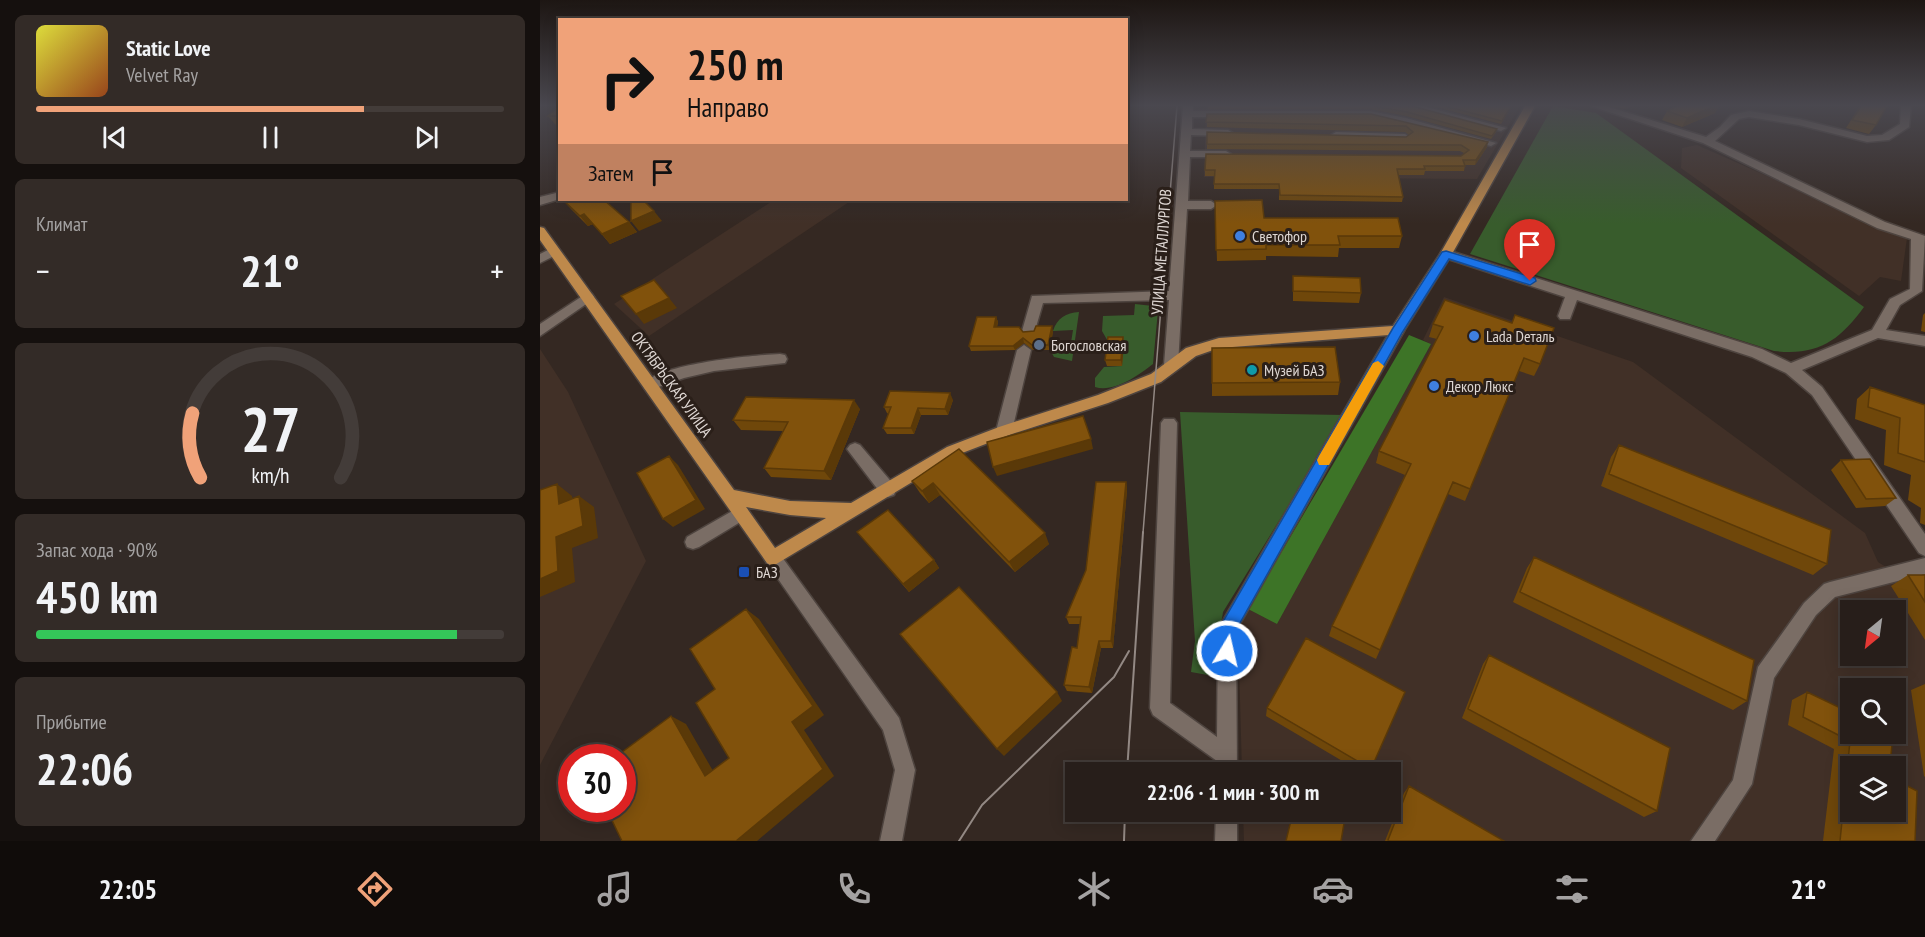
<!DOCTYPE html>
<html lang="ru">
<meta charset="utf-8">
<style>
body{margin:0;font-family:"PT Sans Narrow",sans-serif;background:#332b27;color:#f1f3f6;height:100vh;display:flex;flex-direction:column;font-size:22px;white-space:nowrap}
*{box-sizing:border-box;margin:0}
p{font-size:20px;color:#a4a2a2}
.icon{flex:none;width:33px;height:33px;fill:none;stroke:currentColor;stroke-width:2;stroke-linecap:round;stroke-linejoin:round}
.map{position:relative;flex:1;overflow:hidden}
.drawer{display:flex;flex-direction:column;gap:15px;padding:15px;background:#15100e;width:540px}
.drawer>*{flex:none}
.hud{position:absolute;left:18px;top:18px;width:570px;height:183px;border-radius:0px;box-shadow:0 3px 15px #0003,0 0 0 2px #433c39;background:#f0a279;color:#111;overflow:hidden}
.needle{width:39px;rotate:209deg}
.tools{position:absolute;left:1300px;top:600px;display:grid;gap:12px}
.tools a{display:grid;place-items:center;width:66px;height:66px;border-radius:0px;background:#271e1a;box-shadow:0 3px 15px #0003,0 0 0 2px #433c39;font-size:30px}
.speed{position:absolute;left:18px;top:744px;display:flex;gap:12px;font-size:30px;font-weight:700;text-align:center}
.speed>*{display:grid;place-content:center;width:78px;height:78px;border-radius:50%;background:#271e1a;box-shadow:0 3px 15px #0003,0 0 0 2px #433c39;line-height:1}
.speed .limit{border:9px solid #d22;background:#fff;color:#111}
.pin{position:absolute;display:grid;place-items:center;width:51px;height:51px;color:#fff;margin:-62px -26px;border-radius:50% 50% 50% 0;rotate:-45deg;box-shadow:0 0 6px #0007}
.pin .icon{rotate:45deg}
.me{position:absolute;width:66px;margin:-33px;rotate:9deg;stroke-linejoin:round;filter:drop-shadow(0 0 4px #0008)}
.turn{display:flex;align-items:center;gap:21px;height:126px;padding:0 30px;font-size:27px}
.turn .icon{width:78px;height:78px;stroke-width:2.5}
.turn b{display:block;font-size:42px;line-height:51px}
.then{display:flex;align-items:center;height:57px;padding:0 30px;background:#0003;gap:12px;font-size:22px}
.big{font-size:45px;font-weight:600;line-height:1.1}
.drawer .widget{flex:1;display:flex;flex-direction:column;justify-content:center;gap:9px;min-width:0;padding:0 21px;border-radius:9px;background:#332b27}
.drawer .dial{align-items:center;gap:0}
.dial svg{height:156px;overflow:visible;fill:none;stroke:#433c39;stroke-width:7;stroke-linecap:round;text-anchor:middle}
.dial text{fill:#f1f3f6;stroke:none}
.song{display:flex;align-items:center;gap:18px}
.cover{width:72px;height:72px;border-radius:9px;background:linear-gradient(135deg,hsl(60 70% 55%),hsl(20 70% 35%))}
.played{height:6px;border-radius:3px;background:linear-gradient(90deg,#f0a279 70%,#433c39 70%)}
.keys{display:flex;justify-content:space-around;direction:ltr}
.heat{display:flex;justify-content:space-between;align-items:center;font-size:33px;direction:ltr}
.charge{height:9px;border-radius:4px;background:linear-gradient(90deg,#34c759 90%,#433c39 0)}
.trip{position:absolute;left:525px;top:762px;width:336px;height:60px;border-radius:0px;background:#271e1a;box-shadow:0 3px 15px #0003,0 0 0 2px #433c39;font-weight:600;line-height:60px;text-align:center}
.dock{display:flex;height:96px;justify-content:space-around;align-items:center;background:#100c0a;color:#a4a2a2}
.dock .icon{width:42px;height:42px}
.dock .on{color:#f0a279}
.dock b{font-size:27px;color:#f1f3f6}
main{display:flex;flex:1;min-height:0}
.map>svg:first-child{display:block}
.built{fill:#413027;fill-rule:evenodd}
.green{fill:#385c2c}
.forest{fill:#3d7427}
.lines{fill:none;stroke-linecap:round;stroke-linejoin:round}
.minor-casing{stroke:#4e443f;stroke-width:3}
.major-casing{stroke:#4e443f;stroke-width:3}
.minor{fill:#7a6d65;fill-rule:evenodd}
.major{fill:#be894b;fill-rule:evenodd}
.tram-far1{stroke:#938984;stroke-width:1.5}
.tram{stroke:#938984;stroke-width:2}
.wall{fill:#6f470a}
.shaded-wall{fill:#5a3908}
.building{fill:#81520c;stroke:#5a3908;stroke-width:1.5}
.route{fill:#1a73e8;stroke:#114b97;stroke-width:1.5}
.slow{fill:#f59e0b}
.shop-dot{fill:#3f7fe0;stroke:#2a1f19;stroke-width:2}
.service-dot{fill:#5c6f8a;stroke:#2a1f19;stroke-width:2}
.culture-dot{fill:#0f9aa8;stroke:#2a1f19;stroke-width:2}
.transit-dot{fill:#1a4fb4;stroke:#2a1f19;stroke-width:2}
.labels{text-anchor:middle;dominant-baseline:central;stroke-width:6;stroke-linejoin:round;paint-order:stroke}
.poi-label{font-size:16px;fill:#dfd7d3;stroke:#2a1f19;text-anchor:start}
.street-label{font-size:16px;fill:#dfd7d3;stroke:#2a1f19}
</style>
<main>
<section class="drawer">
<div class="widget">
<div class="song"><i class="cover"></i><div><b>Static Love</b><p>Velvet Ray</p></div></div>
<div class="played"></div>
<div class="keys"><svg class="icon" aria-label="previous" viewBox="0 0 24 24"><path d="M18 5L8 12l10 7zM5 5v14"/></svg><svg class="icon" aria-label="pause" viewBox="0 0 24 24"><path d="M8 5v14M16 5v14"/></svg><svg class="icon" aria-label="next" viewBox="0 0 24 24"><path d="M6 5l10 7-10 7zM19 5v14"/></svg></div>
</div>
<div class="widget"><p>Климат</p>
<div class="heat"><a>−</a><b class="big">21°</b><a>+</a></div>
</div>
<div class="widget dial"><svg viewBox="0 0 100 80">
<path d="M14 69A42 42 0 1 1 86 69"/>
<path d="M14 69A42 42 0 0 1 10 36" stroke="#f0a279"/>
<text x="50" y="56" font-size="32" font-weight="700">27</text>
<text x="50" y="72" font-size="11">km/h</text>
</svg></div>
<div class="widget"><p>Запас хода · 90%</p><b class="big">450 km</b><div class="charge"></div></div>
<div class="widget"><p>Прибытие</p><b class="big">22:06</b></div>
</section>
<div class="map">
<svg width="1385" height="841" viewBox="0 0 1385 841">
<rect width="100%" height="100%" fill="#342822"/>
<path class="built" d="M666,106h314l-43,73 -273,-2z
M1157,145l210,93 -6,43 -21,-4 -21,19 -178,-128 1,-20z
M234,200h78l-203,136 -35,-32z
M904,297l189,65 232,171 13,29 27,17 20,1v261h-681l-1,-29h147v-40h-148l-4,-146 10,-17 29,15 154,-280 -8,-4zM1311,610h45v46h-45zM1311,688h45v46h-45zM1311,766h45v46h-45z
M0,349l28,43 78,169 -106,204z"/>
<path class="green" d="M1013,106l43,7 268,194c-25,34 -46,49 -90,44l-304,-97z
M595,304l18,2 5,4 -5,54c-14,11 -39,29 -58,23v-9l9,-11 18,-1 -20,-35 1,-15 31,-1z
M539,312l-7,49 -18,-4 -4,-7 20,-1 3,-19 -20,1c4,-13 13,-18 26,-19z
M640,412l164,3 -121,197 -10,64 -22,-4 4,-31z"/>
<path class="forest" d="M869,335l22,9 -154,280 -29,-15z"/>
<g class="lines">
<g class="minor-casing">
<path id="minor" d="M643,106h10v5h177l36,7 90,25 -5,3 -121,-29h-178v12l36,1 5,3 -5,3 -37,-1 -1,16h36l5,3 -5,3h-36l-2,44h23l6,4 -6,4h-24l-9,156 -2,4h-10l-2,-4 5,-65 -126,3 -9,31h-10l-2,-3 10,-35 137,-5z
M866,106h17l83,22 -5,3z
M1051,106h15l100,31 14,-10 11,-12 18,-4 50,8 68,17 15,-1 18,-11 1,-18h10l-2,21 -20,13 -22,2 -68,-17 -50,-8 -10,2 -24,22 170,81 40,14 -3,55 -22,14 -14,25 39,6v10l-47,-8 -76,32 20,17 103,147v22l-6,-3 -107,-158 -26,-22 -34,-16 -175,-57 -7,19h-10l-2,-3 7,-19 -123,-40 -2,-3 2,-3h8l312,98 29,14 81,-33 18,-31 20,-10 1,-50 -34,-11 -174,-85z
M796,132l69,2 5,3 -5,3 -73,-3 -1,-2z
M20,192v7l-20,6v-8z
M14,247l6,4 -2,3 -18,9v-9z
M47,293l5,1 2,3 -2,3 -52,36v-12z
M857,326l7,5 -168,300 1,141h-20v-11l-64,-46 -3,-7 11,-285 3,-4h10l3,4 -7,280 47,34 1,-107 3,-6 171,-296z
M484,345l7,5 -19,81 -3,4h-10l-3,-4 21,-81z
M240,354l5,1 2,4 -2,4 -71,8 -30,7 -34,12 -5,-1 -2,-4c13,-21 111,-30 137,-31z
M315,443l5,2 34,40 2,5 -2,5 -6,2 -6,-2 -32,-42 -3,-4 3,-4z
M201,506l6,2 2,5 -2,5 -48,29 -6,2 -6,-2 -2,-5 2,-5z
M233,550l6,3 120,165 16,52 -13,71h-22l15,-71 -12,-40 -116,-167 -3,-5 3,-5z
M1385,558v16l-90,23 -19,18 -42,63 -22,106 -37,57h-24l42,-61 25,-113 46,-64 20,-19 6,-2z
M676,812h21v29h-22z"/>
</g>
<g class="major-casing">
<path id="major" d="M985,106h10l-83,148 -50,80 -183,14 -23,8 -35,26 -53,21 -99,32 -52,20 -184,111 -6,-3 -227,-323v-13l4,1 190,262 56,11 61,2 96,-56 52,-20 99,-32 53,-21 35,-26 33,-10 174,-12 47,-72zM206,507l44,8 36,3 -51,30z"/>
</g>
<use href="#minor" class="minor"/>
<use href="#major" class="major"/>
<path class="tram-far1" d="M603,533l34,-427"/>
<path class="tram" d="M587,772l16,-240
M419,841l23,-36 132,-128 15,-26
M584,841l1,-29"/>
</g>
<path class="wall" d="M20,106v19h-4l-8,-9z
M668,106h204l84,26 -5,7 -85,-23 -36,-7h-162z
M892,106h80l-11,18z
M1070,106h23l-8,3z
M1320,106l16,19 -7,9 -23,-6z
M1127,111l48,2 -33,14 -20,-7z
M667,114h164l116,33 -12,18h-10l-1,6h-39l-1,4h-26l5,22 -1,5 -123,-2v-11h-65v-13h-9v-6l256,-14 3,-3 -4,-2 -253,-2v-17l199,5 3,-2 -4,-3 -198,-5z
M23,200l66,22 8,10 -27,12 -17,-20 -5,2 -17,-17z
M675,201l49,17 138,18 -3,12h-60l-1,9 -72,-1v4l-49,1z
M753,276l68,17 -2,10 -66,-2z
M1385,313v19l-4,-1 2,-16z
M456,317l2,5 -1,5 26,5 30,-1 -3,19h-17l-9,-7 -9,7 -44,1 -2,-5z
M893,324l107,40 -6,12 -15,-5 -54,130 -17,-7 -72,165 -47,-23 3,-10 73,-151 -29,-12 3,-12 58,-112 -8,-2z
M583,337l1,6 -2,23h-15l-2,-6z
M672,348l128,34 -2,13 -126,1z
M1330,387l55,18v120l-5,-2 1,-15 -13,-8 3,-25 -27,-10 2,-35 -31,-11 2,-20z
M413,400l-5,15h-27l-7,19h-27l-4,-6 6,-14 -2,-1 -3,-6z
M320,409l-29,71 -60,-3 -7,-9 19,-37 -42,-1 -8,-10z
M1079,445l208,119 -14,11 -212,-89 10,-29z
M419,449l90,95 -34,28 -75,-77 -11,8 -9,-10 -8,-12z
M1301,460l55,38 -11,8 -29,2 -25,-38z
M586,482l1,8 -14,158h-12l-9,45 -25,-2 -3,-6 13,-37 3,-24h-11l-3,-7z
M317,532l77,28 5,8 -30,24z
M994,557l213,144 -14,9 -220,-108 14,-34z
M1368,575h17v65l-34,-54z
M949,655l168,156 -13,6 -182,-99 21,-54z
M1385,684v93l-1,-1 -13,-86z
M1267,692l44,21v53l64,75h-92l11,-92 -46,-24 4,-25z
M727,708l104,61 -2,3h-8l-95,-56z
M869,786l95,55h-119l19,-48z"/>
<path class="shaded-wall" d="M1086,106h7l-8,3z
M1174,106h5l-4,7 -33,14 5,-9z
M948,142l-1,5 -12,18 1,-5z
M114,211l8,10 -23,10 -8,-10z
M44,214l9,10 -5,2 -8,-10z
M89,222l8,10 -27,12 -8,-10z
M129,298l8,10 -33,16 -8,-10z
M456,317l2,5 -2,9 -2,-4z
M512,326l1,5 -3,19 -2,-5z
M583,337l1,6 -2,23 -1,-6z
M483,338l1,5 -9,7 -2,-4z
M410,393l3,7 -5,15 -3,-6z
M314,400l6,9 -29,71 -7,-9z
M378,408l3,7 -7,19 -3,-6z
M551,439l2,10 -96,27 -4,-9z
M129,456l9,9 27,44 -32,18 -10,-8z
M586,482l1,8 -14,158 -2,-7z
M393,483l7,12 -11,8 -7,-12z
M17,484l15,12 2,19 -15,-11z
M39,496l15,11 4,31 -26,10 3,34 -35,15v-18l16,-42z
M505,533l4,11 -34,28 -6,-10z
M394,560l5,8 -30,24 -6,-8z
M206,609l13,10 65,96 -20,15 30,46 -77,65h-21l56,-119z
M559,641l2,7 -9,45 -3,-6z
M517,692l5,9 -58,55 -7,-7z
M131,716l15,8 34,59 -15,-7z"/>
<path class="building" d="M19,106l1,10h-12z
M833,106h39l85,23 -5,7 -85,-24z
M905,106h66l-9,15z
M1138,106h36l-27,12 -20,-7z
M1321,106h26l-11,19 -24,-5z
M667,114h164l117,28 -12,18h-13l2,6h-41l1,3h-28l6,28 -123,-2 -1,-11h-65l1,-14h-10l1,-16 255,2 8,-6 -8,-5 -254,-1v-12l199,5 7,-5 -7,-6 -200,-4z
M23,200h41l25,22 -27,12 -18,-20 -4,2z
M91,200h12l11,11 -23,10z
M722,200l2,18h134l4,18h-64l2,9h-74v4l-50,1 -1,-49z
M753,276l67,2 1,15 -68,-2z
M114,280l15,18 -33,16 -15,-18z
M905,300l67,23 3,-8 39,13 -14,36 -16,-6 -54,131 -17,-7 -73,168 -48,-24 79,-162 -32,-13 64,-124 -10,-3z
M437,317h19l-2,10h25l4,5 11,-1 2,-5h16l-4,19h-16l-9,-7 -10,8h-44z
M568,337h15l-2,23h-16z
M795,347l5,35 -128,1v-35z
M1330,387l55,18v57l-27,-9 2,-35 -32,-11z
M350,391l60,2 -5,16 -27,-1 -7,20h-28l8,-21h-7z
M206,397l108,3 -30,71 -60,-3 24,-46 -55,-2z
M543,416l8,23 -98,28 -6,-25z
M1079,445l212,85 -4,34 -218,-90z
M419,449l86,84 -36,29 -76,-79 -11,8 -10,-10z
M129,456l27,44 -33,19 -26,-46z
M1330,459l26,39 -30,1 -25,-39z
M556,482h30l-15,159h-12l-10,46 -25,-2 8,-38 5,1 4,-31h-15l20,-47z
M17,484l2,20 20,-8 4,30 -27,11 2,34 -18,8v-89z
M348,510l46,50 -31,24 -46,-52z
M994,557l220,103 -7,41 -227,-109z
M1368,575h17v27z
M419,587l98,105 -60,57 -97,-115z
M206,609l67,97 -21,16 31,47 -87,72h-114l-16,-33h16v-50h-8l57,-42 34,60 24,-18 -33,-55 19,-14 -25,-40z
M766,638l99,54 -34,77 -104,-61z
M949,655l181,93 -13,63 -189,-102z
M1267,692l44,21v21h42l-3,32h-39v46h45v-32l21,11 -2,50h-75l10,-100 -47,-24z
M869,786l95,55h-115l-1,-1z
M753,812h53l-5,29h-55z"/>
<linearGradient id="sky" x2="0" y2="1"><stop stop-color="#1d1613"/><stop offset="0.47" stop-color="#4a484f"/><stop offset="1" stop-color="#4a484f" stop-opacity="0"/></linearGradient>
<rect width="1385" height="224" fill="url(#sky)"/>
<path class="route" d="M906,251l89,27 1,3 -6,4 -81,-26 -47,74 -167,299 1,19 -3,6 -6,2 -6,-2c-4,-9 -4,-23 0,-32l172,-297 49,-76z"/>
<path class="slow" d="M838,361l6,5 -55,99h-10l-2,-5 2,-4 54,-93z"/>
<g class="shop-dot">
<circle cx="700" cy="236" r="6"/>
<circle cx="934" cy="336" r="6"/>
<circle cx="894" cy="386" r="6"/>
</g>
<circle class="service-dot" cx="499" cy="345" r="6"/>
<circle class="culture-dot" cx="712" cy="370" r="6"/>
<rect class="transit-dot" x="198" y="566" width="12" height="12" rx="3"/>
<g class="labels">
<g class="poi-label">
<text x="712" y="236">Светофор</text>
<text x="946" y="336">Lada Dеталь</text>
<text x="511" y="345">Богословская</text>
<text x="724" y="370">Музей БАЗ</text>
<text x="906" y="386">Декор Люкс</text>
<text x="216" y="572">БАЗ</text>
</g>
<g class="street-label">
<text transform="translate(621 252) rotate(-86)">УЛИЦА МЕТАЛЛУРГОВ</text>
<text transform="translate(132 384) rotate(54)">ОКТЯБРЬСКАЯ УЛИЦА</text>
</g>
</g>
</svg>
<div class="tools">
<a><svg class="needle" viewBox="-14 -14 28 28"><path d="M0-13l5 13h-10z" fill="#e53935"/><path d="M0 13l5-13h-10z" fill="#a4a2a2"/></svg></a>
<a><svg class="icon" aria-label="search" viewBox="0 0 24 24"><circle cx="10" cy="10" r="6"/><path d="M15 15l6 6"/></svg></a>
<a><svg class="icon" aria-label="layers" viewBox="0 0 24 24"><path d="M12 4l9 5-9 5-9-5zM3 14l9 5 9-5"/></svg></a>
</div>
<div class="speed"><div class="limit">30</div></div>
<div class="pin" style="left:990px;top:281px;background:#d93025"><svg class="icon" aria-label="arrive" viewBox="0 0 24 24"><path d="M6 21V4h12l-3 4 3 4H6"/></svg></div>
<svg class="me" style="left:687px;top:651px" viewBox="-20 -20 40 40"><circle r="17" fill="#1a73e8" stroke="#fff" stroke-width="3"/><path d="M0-11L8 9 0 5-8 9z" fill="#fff"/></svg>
<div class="trip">22:06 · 1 мин · 300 m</div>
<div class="hud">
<div class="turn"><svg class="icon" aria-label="right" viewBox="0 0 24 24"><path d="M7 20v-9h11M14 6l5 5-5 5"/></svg><div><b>250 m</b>Направо</div></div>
<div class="then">Затем<svg class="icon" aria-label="arrive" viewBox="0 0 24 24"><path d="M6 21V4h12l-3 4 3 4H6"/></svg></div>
</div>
</div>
</main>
<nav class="dock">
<b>22:05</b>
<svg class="icon on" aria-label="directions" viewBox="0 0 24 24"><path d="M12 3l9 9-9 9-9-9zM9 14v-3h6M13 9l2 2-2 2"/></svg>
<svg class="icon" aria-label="music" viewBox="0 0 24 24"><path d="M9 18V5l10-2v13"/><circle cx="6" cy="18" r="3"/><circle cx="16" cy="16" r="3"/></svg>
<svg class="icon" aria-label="phone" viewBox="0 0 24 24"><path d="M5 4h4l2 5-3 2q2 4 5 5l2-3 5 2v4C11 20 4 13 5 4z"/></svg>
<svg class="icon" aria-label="climate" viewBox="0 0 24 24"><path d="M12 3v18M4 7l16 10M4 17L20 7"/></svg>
<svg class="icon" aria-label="car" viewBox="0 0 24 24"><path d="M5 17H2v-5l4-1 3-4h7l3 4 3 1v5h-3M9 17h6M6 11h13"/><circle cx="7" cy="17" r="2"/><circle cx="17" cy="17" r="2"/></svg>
<svg class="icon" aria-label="filters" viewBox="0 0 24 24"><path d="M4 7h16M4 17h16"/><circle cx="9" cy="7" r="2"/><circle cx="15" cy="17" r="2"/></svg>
<b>21°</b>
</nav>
